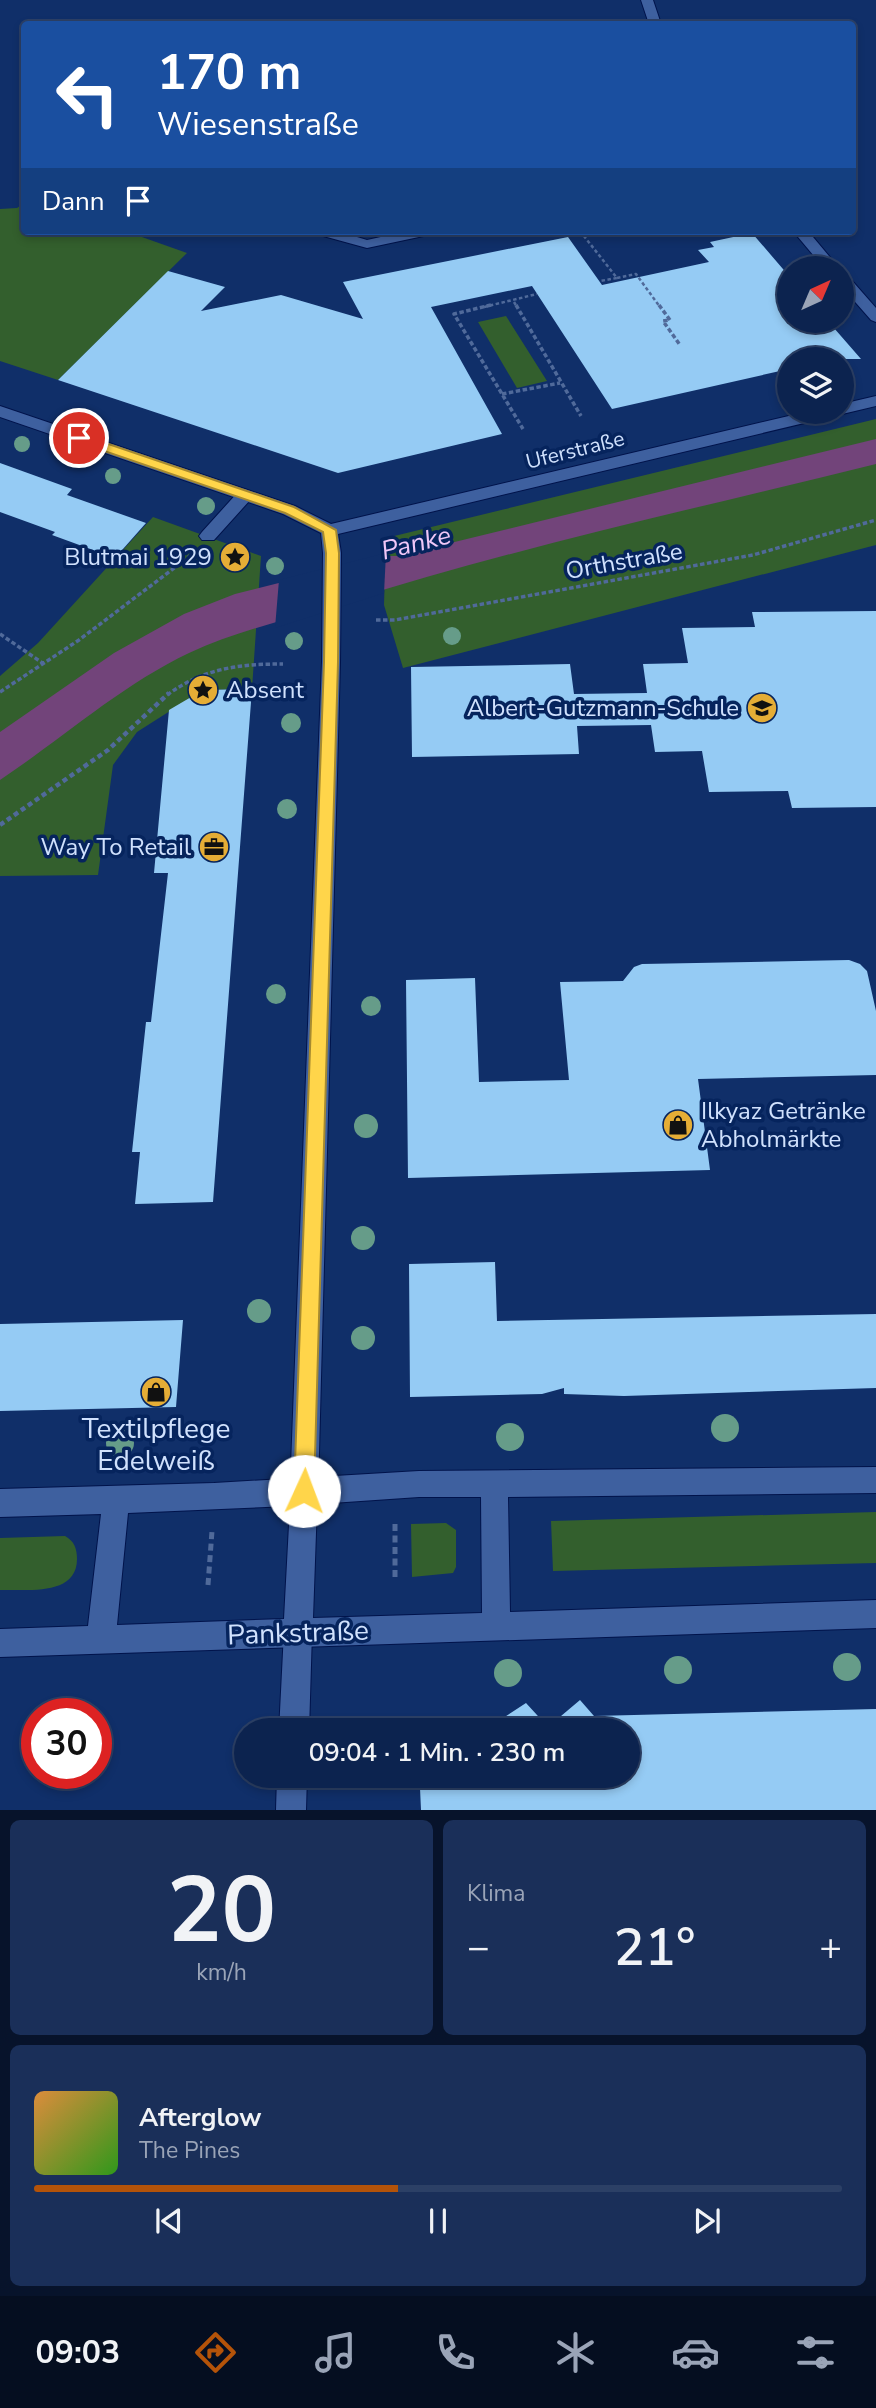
<!DOCTYPE html>
<html lang="de">
<meta charset="utf-8">
<style>
body{margin:0;font-family:"Nunito Sans",sans-serif;background:#1a2f59;color:#f1f3f6;height:100vh;display:flex;flex-direction:column;font-size:26px;white-space:nowrap}
*{box-sizing:border-box;margin:0}
p{font-size:23px;color:#9aa4b7}
.icon{flex:none;width:38px;height:38px;fill:none;stroke:currentColor;stroke-width:2;stroke-linecap:round;stroke-linejoin:round}
.map{position:relative;height:1810px;overflow:hidden}
.details{display:flex;flex-direction:column;gap:10px;padding:10px;background:#07132b;flex:1}
.details>*{flex:none}
.top-card{position:absolute;left:21px;top:21px;width:835px;height:214px;border-radius:7px;box-shadow:0 4px 10px #0003,0 0 0 2px #2c4066;background:#1a4fa0;color:#fff;overflow:hidden}
.needle{width:46px;rotate:44deg}
.buttons{position:absolute;left:777px;top:256px;display:grid;gap:14px}
.buttons a{display:grid;place-items:center;width:77px;height:77px;border-radius:50%;background:#0c234f;box-shadow:0 4px 10px #0003,0 0 0 2px #2c4066;font-size:35px}
.speed{position:absolute;left:21px;top:1698px;display:flex;gap:14px;font-size:35px;font-weight:700;text-align:center}
.speed>*{display:grid;place-content:center;width:91px;height:91px;border-radius:50%;background:#0c234f;box-shadow:0 4px 10px #0003,0 0 0 2px #2c4066;line-height:1}
.speed .limit{border:10px solid #d22;background:#fff;color:#111}
.pin{position:absolute;display:grid;place-items:center;width:60px;height:60px;color:#fff;margin:-30px;border:4px solid #fff;border-radius:50%;box-shadow:0 2px 7px #0007}
.me{position:absolute;width:77px;margin:-38px;rotate:2deg;stroke-linejoin:round;filter:drop-shadow(0 0 5px #0008)}
.turn{display:flex;align-items:center;gap:24px;height:147px;padding:0 21px;font-size:32px}
.turn .icon{width:91px;height:91px;stroke-width:2.5}
.turn b{display:block;font-size:49px;line-height:60px}
.then{display:flex;align-items:center;height:66px;padding:0 21px;background:#0003;gap:14px;font-size:26px}
.big{font-size:52px;font-weight:600;line-height:1.1}
.details .widget{flex:1;display:flex;flex-direction:column;justify-content:center;gap:10px;min-width:0;padding:0 24px;border-radius:10px;background:#1a2f59}
.details .dial{align-items:center;gap:0}
.dial b{font-size:91px;line-height:1}
.song{display:flex;align-items:center;gap:21px}
.cover{width:84px;height:84px;border-radius:10px;background:linear-gradient(135deg,hsl(30 70% 55%),hsl(110 70% 35%))}
.played{height:7px;border-radius:4px;background:linear-gradient(90deg,#b45309 45%,#2c4066 45%)}
.keys{display:flex;justify-content:space-around;direction:ltr}
.heat{display:flex;justify-content:space-between;align-items:center;font-size:38px;direction:ltr}
.details .tiles{flex:1;display:grid;gap:10px;grid-template-columns:1fr 1fr}
.widget:last-child{grid-column:span 2}
.trip{position:absolute;left:234px;top:1718px;width:406px;height:70px;border-radius:35px;background:#0c234f;box-shadow:0 4px 10px #0003,0 0 0 2px #2c4066;font-weight:600;line-height:70px;text-align:center}
.dock{display:flex;height:112px;justify-content:space-around;align-items:center;background:#050e20;color:#9aa4b7}
.dock .icon{width:49px;height:49px}
.dock .on{color:#b45309}
.dock b{font-size:32px;color:#f1f3f6}
.map>svg:first-child{display:block}
.green{fill:#335f2d}
.water{fill:#72447a}
.pier{fill:#102f69}
.building{fill:#95cbf4}
.lines{fill:none;stroke-linecap:round;stroke-linejoin:round}
.lane-casing{stroke:#00134b;stroke-width:2}
.street-casing{stroke:#00134b;stroke-width:2}
.secondary-casing{stroke:#00134b;stroke-width:2}
.path-far3{stroke:#506a9a;stroke-width:2.5;stroke-dasharray:3.5 2.5;stroke-linecap:butt}
.path-far2{stroke:#506a9a;stroke-width:3.5;stroke-dasharray:4.5 2.5;stroke-linecap:butt}
.path-far1{stroke:#506a9a;stroke-width:4.5;stroke-dasharray:5 3.5;stroke-linecap:butt}
.path{stroke:#506a9a;stroke-width:5;stroke-dasharray:7 4.5;stroke-linecap:butt}
.lane{fill:#3e609f;fill-rule:evenodd}
.street{fill:#3e609f;fill-rule:evenodd}
.secondary{fill:#3e609f;fill-rule:evenodd}
.tree{fill:#669c89}
.route{fill:#ffd54a;stroke:#a68a30;stroke-width:2}
.labels{text-anchor:middle;dominant-baseline:central;stroke-width:7;stroke-linejoin:round;paint-order:stroke}
.far-street-label{font-size:21px;fill:#d0e1fd;stroke:#06245d}
.poi-label{font-size:24px;fill:#d0e1fd;stroke:#06245d;text-anchor:end}
.street-label{font-size:24px;fill:#d0e1fd;stroke:#06245d}
.water-label{font-size:26px;font-style:italic;fill:#f0c7f7;stroke:#06245d}
.near-poi-label{font-size:28px;fill:#d0e1fd;stroke:#06245d}
.near-street-label{font-size:28px;fill:#d0e1fd;stroke:#06245d}
</style>
<div class="map">
<svg width="876" height="1810" viewBox="0 0 876 1810">
<rect width="100%" height="100%" fill="#102f69"/>
<path class="green" d="M24,203v28h101l62,22 -129,127 -58,-19v-152l17,-1z
M506,316l41,65 -30,7 -39,-66z
M876,419v126l-473,123 -19,-63 2,-67z
M153,517l108,39 -9,133 -49,1 -66,42 -24,33 -15,110 -98,1v-200l38,-33z
M876,1512v51l-323,8 -2,-50z
M446,1523l10,7v37l-3,6 -41,4 -1,-53z
M65,1536c9,5 12,12 12,23 0,38 -52,30 -77,31v-52z"/>
<path class="water" d="M876,439v25c-178,44 -358,83 -532,138 -52,17 -106,28 -155,51 -69,33 -126,85 -189,127v-48l114,-79 70,-39 51,-20 151,-38h11z"/>
<path class="pier" d="M386,553l-2,40 -109,35 4,-48z"/>
<path class="building" d="M752,233l37,43v44h38l34,39h-72v10l-177,40 -80,-123 -101,21 71,127 -164,39 -280,-93 110,-109 57,16 -24,24 80,-16 82,24 -20,-37 225,-45 34,48 107,-23 -11,-12 16,-3 -4,-5z
M0,463l72,26 -5,6 79,28 -31,35 -63,-23 3,-3 -55,-20z
M876,611v196l-84,1 -4,-17 -79,1 -7,-41 -47,1 -4,-27 -74,1 2,28 -167,3 -1,-90 159,-3 4,30 73,-1 -4,-29 45,-1 -6,-35 73,-1 -3,-15z
M252,689l-39,513 -78,2 5,-52h-8l14,-130h5l17,-149h-14l15,-163 34,-20z
M849,960l11,4 7,7 9,40v64l-178,4 12,91 -302,8 -2,-198 69,-2 4,104 90,-2 -9,-98 63,-1 11,-14 8,-3z
M495,1262l2,59 379,-7v74l-252,8 -60,-2v-6l-22,6 -132,3 -1,-133z
M183,1320l-7,87 -176,4v-87z
M580,1700l14,16 282,-7v101h-455l-1,-22 -6,-7 4,-5h210v-45h-174l8,-9 38,-2 26,-17 22,24z"/>
<g class="lines">
<g class="lane-casing">
<path id="lane" d="M314,231h23l30,9 41,-9h27l-2,3 -66,14 -51,-14z
M245,489l8,6 -2,4 -37,41h-12l-3,-4 3,-4 37,-41z"/>
</g>
<g class="street-casing">
<path id="street" d="M641,0h12l8,24h-12z
M793,231h15l31,37h-15z
M842,274l5,1 29,33v14l-5,-2 -29,-33z
M876,396v10l-538,128 3,19 -1,109 -22,829 -4,10 -10,4 -10,-4 -4,-10 32,-829 1,-109 -2,-20 -38,-19 -283,-97v-11l295,100 36,18 479,-113h32v-7z
M298,1618l10,4 4,10 -3,99h-30l5,-99 4,-10z
M277,1776h30l-1,34h-30z"/>
</g>
<g class="secondary-casing">
<path id="secondary" d="M876,1467v26l-368,4 2,115 366,-12v28l-876,29v-28l88,-3 13,-112 -101,3v-28l214,-6 205,-12zM419,1497h62l1,116 -169,5 4,-114zM290,1506l-6,113 -167,6 11,-112z"/>
</g>
<path class="path-far3" d="M580,231l37,47 -17,3
M617,278l19,-4 24,33
M514,302l3,5
M484,307l53,-13"/>
<path class="path-far2" d="M491,305l-37,9 69,115
M516,305l65,111
M659,305l11,15 -7,1 17,24
M502,394l58,-11
M376,620h19l358,-65 123,-35
M0,634l44,30
M0,692l79,-52 111,-84
M167,695c37,-27 72,-31 116,-31"/>
<path class="path-far1" d="M0,825l108,-75 61,-57"/>
<path class="path" d="M395,1524v54
M208,1585l4,-54"/>
<use href="#lane" class="lane"/>
<use href="#street" class="street"/>
<use href="#secondary" class="secondary"/>
</g>
<g class="tree">
<circle cx="22" cy="444" r="8"/>
<circle cx="113" cy="476" r="8"/>
<circle cx="206" cy="506" r="9"/>
<circle cx="275" cy="566" r="9"/>
<circle cx="452" cy="636" r="9"/>
<circle cx="294" cy="641" r="9"/>
<circle cx="291" cy="723" r="10"/>
<circle cx="287" cy="809" r="10"/>
<circle cx="276" cy="994" r="10"/>
<circle cx="371" cy="1006" r="10"/>
<circle cx="366" cy="1126" r="12"/>
<circle cx="363" cy="1238" r="12"/>
<circle cx="259" cy="1311" r="12"/>
<circle cx="363" cy="1338" r="12"/>
<circle cx="725" cy="1428" r="14"/>
<circle cx="510" cy="1437" r="14"/>
<circle cx="120" cy="1443" r="14"/>
<circle cx="847" cy="1667" r="14"/>
<circle cx="678" cy="1670" r="14"/>
<circle cx="508" cy="1673" r="14"/>
</g>
<path class="route" d="M79,434l215,73 42,23 3,23 -1,109 -24,829 -3,7 -7,3 -7,-3 -3,-7 30,-829 2,-109 -3,-21 -38,-19 -210,-72v-6z"/>
<defs>
<g id="sight-disc" transform="scale(1.575)"><circle r="9.5" fill="#e5ad36" stroke="#06245d"/><path d="M0-6L1.8-2.2L6-1.7L2.9 1.2L3.7 5.4L0 3.3L-3.7 5.4L-2.9 1.2L-6-1.7L-1.8-2.2Z" fill="#111"/></g>
<g id="school-disc" transform="scale(1.575)"><circle r="9.5" fill="#e5ad36" stroke="#06245d"/><path d="M0-5L7-2L0 1L-7-2ZM-4 1L0 2.5L4 1V4Q0 6-4 4Z" fill="#111"/></g>
<g id="office-disc" transform="scale(1.575)"><circle r="9.5" fill="#e5ad36" stroke="#06245d"/><path d="M-6-3h4V-5.5h4V-3h4V5H-6ZM-1-4.5V-3h2v-1.5ZM-6 0V1H6V0Z" fill="#111"/></g>
<g id="shop-disc" transform="scale(1.575)"><circle r="9.5" fill="#e5ad36" stroke="#06245d"/><path d="M-5-2.5h2.3a2.7 3.5 0 0 1 5.4 0H5L5.5 6h-11ZM-1.5-2.5h3a1.5 2.3 0 0 0-3 0Z" fill="#111"/></g>
</defs>
<g fill-rule="evenodd">
<use href="#sight-disc" x="235" y="557"/>
<use href="#sight-disc" x="203" y="690"/>
<use href="#school-disc" x="762" y="708"/>
<use href="#office-disc" x="214" y="847"/>
<use href="#shop-disc" x="678" y="1125"/>
<use href="#shop-disc" x="156" y="1392"/>
</g>
<g class="labels">
<g class="far-street-label">
<text transform="translate(575 450) rotate(-14)">Uferstraße</text>
</g>
<g class="poi-label">
<text x="212" y="557">Blutmai 1929</text>
<text x="226" y="690" text-anchor="start">Absent</text>
<text x="739" y="708">Albert-Gutzmann-Schule</text>
<text x="191" y="847">Way To Retail</text>
<text x="701" y="1111" text-anchor="start">Ilkyaz Getränke<tspan x="701" dy="28">Abholmärkte</tspan></text>
</g>
<g class="street-label">
<text transform="translate(624 561) rotate(-10)">Orthstraße</text>
</g>
<g class="water-label">
<text transform="translate(416 543) rotate(-14)">Panke</text>
</g>
<g class="near-poi-label">
<text x="156" y="1429">Textilpflege<tspan x="156" dy="32">Edelweiß</tspan></text>
</g>
<g class="near-street-label">
<text transform="translate(298 1633) rotate(-2)">Pankstraße</text>
</g>
</g>
</svg>
<div class="buttons">
<a><svg class="needle" viewBox="-14 -14 28 28"><path d="M0-13l5 13h-10z" fill="#e53935"/><path d="M0 13l5-13h-10z" fill="#9aa4b7"/></svg></a>
<a><svg class="icon" aria-label="layers" viewBox="0 0 24 24"><path d="M12 4l9 5-9 5-9-5zM3 14l9 5 9-5"/></svg></a>
</div>
<div class="speed"><div class="limit">30</div></div>
<div class="pin" style="left:79px;top:438px;background:#d93025"><svg class="icon" aria-label="arrive" viewBox="0 0 24 24"><path d="M6 21V4h12l-3 4 3 4H6"/></svg></div>
<svg class="me" style="left:304px;top:1491px" viewBox="-20 -20 40 40"><circle r="19" fill="#fff"/><path d="M0-13L10 11 0 6-10 11z" fill="#ffd54a"/></svg>
<div class="trip">09:04 · 1 Min. · 230 m</div>
<div class="top-card">
<div class="turn"><svg class="icon" aria-label="left" viewBox="0 0 24 24"><path d="M17 20v-9H6M10 6l-5 5 5 5"/></svg><div><b>170 m</b>Wiesenstraße</div></div>
<div class="then">Dann<svg class="icon" aria-label="arrive" viewBox="0 0 24 24"><path d="M6 21V4h12l-3 4 3 4H6"/></svg></div>
</div>
</div>
<section class="details">
<div class="tiles">
<div class="widget dial"><b>20</b><p>km/h</p></div>
<div class="widget"><p>Klima</p>
<div class="heat"><a>−</a><b class="big">21°</b><a>+</a></div>
</div>
<div class="widget">
<div class="song"><i class="cover"></i><div><b>Afterglow</b><p>The Pines</p></div></div>
<div class="played"></div>
<div class="keys"><svg class="icon" aria-label="previous" viewBox="0 0 24 24"><path d="M18 5L8 12l10 7zM5 5v14"/></svg><svg class="icon" aria-label="pause" viewBox="0 0 24 24"><path d="M8 5v14M16 5v14"/></svg><svg class="icon" aria-label="next" viewBox="0 0 24 24"><path d="M6 5l10 7-10 7zM19 5v14"/></svg></div>
</div>
</div>
</section>
<nav class="dock">
<b>09:03</b>
<svg class="icon on" aria-label="directions" viewBox="0 0 24 24"><path d="M12 3l9 9-9 9-9-9zM9 14v-3h6M13 9l2 2-2 2"/></svg>
<svg class="icon" aria-label="music" viewBox="0 0 24 24"><path d="M9 18V5l10-2v13"/><circle cx="6" cy="18" r="3"/><circle cx="16" cy="16" r="3"/></svg>
<svg class="icon" aria-label="phone" viewBox="0 0 24 24"><path d="M5 4h4l2 5-3 2q2 4 5 5l2-3 5 2v4C11 20 4 13 5 4z"/></svg>
<svg class="icon" aria-label="climate" viewBox="0 0 24 24"><path d="M12 3v18M4 7l16 10M4 17L20 7"/></svg>
<svg class="icon" aria-label="car" viewBox="0 0 24 24"><path d="M5 17H2v-5l4-1 3-4h7l3 4 3 1v5h-3M9 17h6M6 11h13"/><circle cx="7" cy="17" r="2"/><circle cx="17" cy="17" r="2"/></svg>
<svg class="icon" aria-label="filters" viewBox="0 0 24 24"><path d="M4 7h16M4 17h16"/><circle cx="9" cy="7" r="2"/><circle cx="15" cy="17" r="2"/></svg>
</nav>
